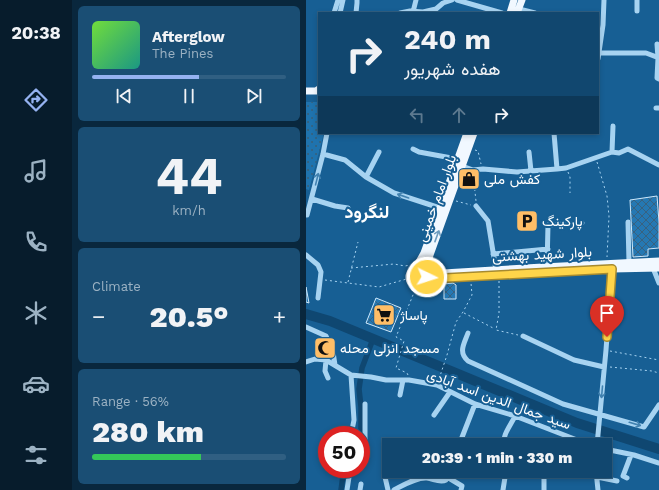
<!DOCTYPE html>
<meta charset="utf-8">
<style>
body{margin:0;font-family:"Work Sans",Vazirmatn,sans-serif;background:#1a4e74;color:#f1f3f6;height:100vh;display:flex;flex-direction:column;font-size:15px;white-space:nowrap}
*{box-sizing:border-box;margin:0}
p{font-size:13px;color:#9cb2c3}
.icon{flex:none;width:22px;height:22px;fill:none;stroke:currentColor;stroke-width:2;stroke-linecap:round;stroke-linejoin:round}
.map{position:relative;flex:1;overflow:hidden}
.drawer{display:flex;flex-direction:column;gap:6px;padding:6px;background:#09273d;width:234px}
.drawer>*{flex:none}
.top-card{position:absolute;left:12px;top:12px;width:281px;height:122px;border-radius:0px;box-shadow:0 2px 6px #0003,0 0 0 1px #305f82;background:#11476f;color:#f1f3f6;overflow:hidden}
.speed{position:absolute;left:12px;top:426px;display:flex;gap:8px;font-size:20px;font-weight:700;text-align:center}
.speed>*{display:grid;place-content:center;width:52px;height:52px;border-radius:50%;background:#11476f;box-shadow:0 2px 6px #0003,0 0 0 1px #305f82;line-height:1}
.speed .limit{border:6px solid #d22;background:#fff;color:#111}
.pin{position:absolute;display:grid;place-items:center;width:34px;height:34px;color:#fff;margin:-41px -17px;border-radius:50% 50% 50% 0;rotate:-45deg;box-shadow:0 0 4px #0007}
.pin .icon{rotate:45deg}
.me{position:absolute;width:44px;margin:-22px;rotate:94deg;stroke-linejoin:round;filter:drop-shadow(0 0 3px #0008)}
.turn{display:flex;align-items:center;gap:14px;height:84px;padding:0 20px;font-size:18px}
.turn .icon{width:52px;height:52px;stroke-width:2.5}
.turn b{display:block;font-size:28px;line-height:34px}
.lanes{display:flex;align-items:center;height:38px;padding:0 20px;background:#0003;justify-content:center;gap:20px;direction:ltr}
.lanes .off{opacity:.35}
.big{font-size:30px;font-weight:800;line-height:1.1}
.drawer .widget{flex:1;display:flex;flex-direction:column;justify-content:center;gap:6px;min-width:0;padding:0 14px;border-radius:6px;background:#1a4e74}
.drawer .dial{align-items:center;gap:0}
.dial b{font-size:52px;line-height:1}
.song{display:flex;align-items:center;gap:12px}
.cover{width:48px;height:48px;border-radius:6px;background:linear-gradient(135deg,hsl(100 70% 55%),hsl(170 70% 35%))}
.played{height:4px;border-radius:2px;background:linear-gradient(90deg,#95b2f1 55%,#305f82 55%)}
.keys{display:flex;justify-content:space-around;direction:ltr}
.heat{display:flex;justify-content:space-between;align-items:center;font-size:22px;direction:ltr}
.charge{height:6px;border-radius:3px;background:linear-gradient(90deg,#34c759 56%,#305f82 0)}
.trip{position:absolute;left:76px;top:438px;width:230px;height:40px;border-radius:0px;background:#11476f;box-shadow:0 2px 6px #0003,0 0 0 1px #305f82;font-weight:800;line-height:40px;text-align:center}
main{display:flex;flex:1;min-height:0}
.dock{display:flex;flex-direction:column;width:72px;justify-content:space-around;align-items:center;background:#071c2c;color:#9cb2c3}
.dock .icon{width:28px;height:28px}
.dock .current{color:#95b2f1}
.dock b{font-size:18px;color:#f1f3f6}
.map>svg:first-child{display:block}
.green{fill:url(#green-dots)}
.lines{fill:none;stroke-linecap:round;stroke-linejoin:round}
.canal{stroke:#0f4771;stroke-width:5.5}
.river{stroke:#0f4771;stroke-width:10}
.building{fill:url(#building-cross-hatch);stroke:#cee9fc}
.path{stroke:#a7d3f1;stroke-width:1;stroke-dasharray:2 3;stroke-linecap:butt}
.minor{stroke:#a7d3f1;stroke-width:5}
.major{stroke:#f1f8ff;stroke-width:7}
.oneway{stroke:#4282b0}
.oneway2{stroke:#6e9cbf}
.route-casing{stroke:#a68a30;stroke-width:10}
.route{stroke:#ffd54a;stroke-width:7}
.labels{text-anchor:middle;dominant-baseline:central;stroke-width:4;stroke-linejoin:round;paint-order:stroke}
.poi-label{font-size:14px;fill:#fff;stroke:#175f94;text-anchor:start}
.street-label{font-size:14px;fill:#fff;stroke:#175f94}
.district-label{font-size:18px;font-weight:bold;fill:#fff;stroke:#175f94}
</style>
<main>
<nav class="dock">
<b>20:38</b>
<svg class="icon current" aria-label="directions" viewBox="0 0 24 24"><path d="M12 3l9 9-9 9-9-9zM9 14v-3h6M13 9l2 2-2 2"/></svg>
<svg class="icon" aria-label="music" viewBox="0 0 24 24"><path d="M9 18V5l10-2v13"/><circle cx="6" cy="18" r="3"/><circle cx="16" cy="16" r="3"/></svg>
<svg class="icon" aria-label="phone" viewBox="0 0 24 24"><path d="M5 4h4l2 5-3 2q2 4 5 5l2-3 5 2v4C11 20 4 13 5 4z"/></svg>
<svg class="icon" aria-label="climate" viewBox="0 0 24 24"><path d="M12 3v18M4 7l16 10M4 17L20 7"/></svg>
<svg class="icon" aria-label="car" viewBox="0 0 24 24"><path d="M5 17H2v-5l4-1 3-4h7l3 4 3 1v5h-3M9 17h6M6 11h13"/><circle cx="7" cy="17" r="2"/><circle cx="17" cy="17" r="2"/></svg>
<svg class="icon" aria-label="filters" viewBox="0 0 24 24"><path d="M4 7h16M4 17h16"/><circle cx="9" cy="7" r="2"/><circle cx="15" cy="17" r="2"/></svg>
</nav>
<section class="drawer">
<div class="widget">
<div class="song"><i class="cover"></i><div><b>Afterglow</b><p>The Pines</p></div></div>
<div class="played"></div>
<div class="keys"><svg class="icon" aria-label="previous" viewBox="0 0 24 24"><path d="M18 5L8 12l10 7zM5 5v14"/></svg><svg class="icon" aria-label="pause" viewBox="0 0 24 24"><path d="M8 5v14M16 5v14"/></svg><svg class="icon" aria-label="next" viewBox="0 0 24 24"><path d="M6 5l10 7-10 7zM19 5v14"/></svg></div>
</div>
<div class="widget dial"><b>44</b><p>km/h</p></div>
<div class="widget"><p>Climate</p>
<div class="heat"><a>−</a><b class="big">20.5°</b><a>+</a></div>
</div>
<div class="widget"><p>Range · 56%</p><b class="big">280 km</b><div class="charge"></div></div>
</section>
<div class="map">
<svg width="353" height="490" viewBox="0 0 353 490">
<defs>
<pattern id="green-dots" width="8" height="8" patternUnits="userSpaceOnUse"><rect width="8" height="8" fill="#1f73ae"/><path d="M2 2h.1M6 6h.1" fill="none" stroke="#385e78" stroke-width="1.8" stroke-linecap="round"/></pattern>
<pattern id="building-cross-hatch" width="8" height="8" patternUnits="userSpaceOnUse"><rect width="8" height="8" fill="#2578b3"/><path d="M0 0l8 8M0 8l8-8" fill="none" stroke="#386280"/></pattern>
</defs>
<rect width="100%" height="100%" fill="#175f94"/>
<path class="green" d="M0,102h13v31h5l-15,57 -3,-1z"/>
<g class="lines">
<path class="canal" d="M55,435v-28l-2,-18 3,-21 11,-29
M35,490l2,-15 5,-6"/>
<path class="river" d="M0,314l24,7 247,102 82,26"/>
</g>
<path class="building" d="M351,196l2,26v26l-11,1v7l-15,1 -3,-57z
M147,283l3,2v14h-12v-15z
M0,287l3,16 -3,-1z
M70,298l25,10 -10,24 -25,-9z
M114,471h8v3l-7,3z"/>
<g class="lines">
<path class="path" d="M169,150l3,1 3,13
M291,162l10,34 2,20 -2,41
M262,172l2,5v16
M167,174l3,27
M150,201l15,4
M45,268l43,-4 11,2 5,-1
M19,280l54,7 31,-9
M193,281v32l-3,17 22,5
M42,282l10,-40
M158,313l31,16
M304,351l49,9
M304,367l42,4 7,2
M102,375l-1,-2 -11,-5 8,-27 -8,-4 21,-52
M133,379l8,-24 9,-33 7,-10 9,-17 -1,-12"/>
<path class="minor" d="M151,0l45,13
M213,9l16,4
M331,11v-11
M107,12l3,-12
M28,13l4,-13
M34,13l3,-13
M50,13l1,-10v-3
M94,13l10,-2 13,1 13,-3 7,-6 9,-3
M351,44l1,14 -1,20 2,1
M293,53h47l13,5
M292,59l5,-34 1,-25
M350,108h3
M248,133l3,36
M107,149l6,3 38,7
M223,152l2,19
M306,152l1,-26
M17,154l22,6 21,17 28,16 46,15
M156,166l11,4 10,-1 34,3 40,-3 9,-1 46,-16 7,1 9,-4 31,16
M60,177l13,-25
M6,199l23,7 13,2
M170,206l12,15 8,49
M0,215h1l16,-61 4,-21
M322,222l1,40
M187,254l55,-5
M0,255l12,10 3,7 -3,26
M241,267l1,-42 34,-2
M347,268l6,15
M0,327l20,9 7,16 2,13
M162,333c-4,11 -10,19 0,28l95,43 81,23 15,-22
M217,336l51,24 30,7
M20,360l-1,11 3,7
M0,362l9,-3 11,1 25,15 20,2 15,3h23l28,5 38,19 40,12 75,29
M45,375l3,45 -3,15
M94,395l3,-15
M128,415l16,-23
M20,444h1
M153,445l16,-41
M198,445c-2,-10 7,-20 11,-29
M291,445l9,-95 6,-81 -2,-2
M299,449l29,6 25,8
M55,454l4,-13v-37
M81,464l-2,13 3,13
M238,471v19
M278,471l12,3
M290,471l2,19
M141,477l15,9 -1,4
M291,477l20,4
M321,478l-4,-2 8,-21
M41,490l2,-13 5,-8
M54,490l1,-6
M88,490c9,-5 23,-13 33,-12 7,1 13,5 19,2l3,-9
M197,490l3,-19"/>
<path class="major" d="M204,13l4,-13
M211,13l5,-13
M0,91h10l3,-2
M103 277a9 9 0 1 1 18 0a9 9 0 1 1-18 0Z
M109,269l9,-16 43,-120
M120,273l4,-18 44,-122
M121,274l116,-7 116,-6
M123,279l183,-10 47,-1"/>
</g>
<defs><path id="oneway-shaft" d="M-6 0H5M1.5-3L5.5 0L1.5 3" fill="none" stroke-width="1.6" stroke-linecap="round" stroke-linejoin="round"/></defs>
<g class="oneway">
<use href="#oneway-shaft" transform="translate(11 179) rotate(-76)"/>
<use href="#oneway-shaft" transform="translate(97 196) rotate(-161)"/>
<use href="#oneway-shaft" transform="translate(296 392) rotate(95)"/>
<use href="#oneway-shaft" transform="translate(329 424) rotate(16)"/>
</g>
<use class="oneway2" href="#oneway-shaft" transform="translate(131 236) rotate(-70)"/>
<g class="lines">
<g class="route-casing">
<path id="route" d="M121,277v2l185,-10 -5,68"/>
</g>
<use href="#route" class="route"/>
</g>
<defs>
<g id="shop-square" transform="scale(1.15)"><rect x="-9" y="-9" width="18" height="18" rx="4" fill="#ffbe67" stroke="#175f94"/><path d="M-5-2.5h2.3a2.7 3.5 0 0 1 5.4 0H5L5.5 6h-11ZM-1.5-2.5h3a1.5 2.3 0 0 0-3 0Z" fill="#111"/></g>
<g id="parking-square" transform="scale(1.15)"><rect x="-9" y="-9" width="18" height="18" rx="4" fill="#ffbe67" stroke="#175f94"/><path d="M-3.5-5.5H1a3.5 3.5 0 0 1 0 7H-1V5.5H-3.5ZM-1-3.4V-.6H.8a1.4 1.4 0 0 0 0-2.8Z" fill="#111"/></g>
<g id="supermarket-square" transform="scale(1.15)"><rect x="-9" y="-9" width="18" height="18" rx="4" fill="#ffbe67" stroke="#175f94"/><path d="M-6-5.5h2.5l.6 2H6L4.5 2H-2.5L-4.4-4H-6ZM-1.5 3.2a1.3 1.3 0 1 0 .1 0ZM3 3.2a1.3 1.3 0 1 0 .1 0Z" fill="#111"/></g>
<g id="mosque-square" transform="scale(1.15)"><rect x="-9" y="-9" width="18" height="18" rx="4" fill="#ffbe67" stroke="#175f94"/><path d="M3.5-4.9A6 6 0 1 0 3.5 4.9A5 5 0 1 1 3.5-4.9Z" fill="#111"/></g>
</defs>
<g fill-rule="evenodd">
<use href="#shop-square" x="163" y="179"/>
<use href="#parking-square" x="221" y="221"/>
<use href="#supermarket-square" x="78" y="315"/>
<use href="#mosque-square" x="19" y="348"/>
</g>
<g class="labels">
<g class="poi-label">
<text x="178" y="179">کفش ملی</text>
<text x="236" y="221">پارکینگ</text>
<text x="94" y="315">پاساژ</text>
<text x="34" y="348">مسجد انزلی محله</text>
</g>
<g class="street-label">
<text transform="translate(130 198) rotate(-70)">بلوار امام خمینی</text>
<text transform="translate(236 254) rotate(-3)">بلوار شهید بهشتی</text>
<text transform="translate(193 399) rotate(20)">سید جمال الدین اسد آبادی</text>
</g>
<g class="district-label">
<text x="61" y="211">لنگرود</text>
</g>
</g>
</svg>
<div class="speed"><div class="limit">50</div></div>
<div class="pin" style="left:301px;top:337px;background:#d93025"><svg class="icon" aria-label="arrive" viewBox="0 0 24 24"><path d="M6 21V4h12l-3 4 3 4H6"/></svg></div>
<svg class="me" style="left:121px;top:277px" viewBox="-20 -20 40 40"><circle r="17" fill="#ffd54a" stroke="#fff" stroke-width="3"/><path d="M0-11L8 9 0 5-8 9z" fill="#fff"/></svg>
<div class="trip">20:39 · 1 min · 330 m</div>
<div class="top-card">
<div class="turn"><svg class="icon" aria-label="right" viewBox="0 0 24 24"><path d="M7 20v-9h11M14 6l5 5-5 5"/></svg><div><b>240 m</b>هفده شهریور</div></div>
<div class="lanes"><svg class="icon off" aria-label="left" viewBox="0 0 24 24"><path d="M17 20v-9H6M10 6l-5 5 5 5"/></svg><svg class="icon off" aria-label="ahead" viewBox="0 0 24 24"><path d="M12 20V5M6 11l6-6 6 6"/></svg><svg class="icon" aria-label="right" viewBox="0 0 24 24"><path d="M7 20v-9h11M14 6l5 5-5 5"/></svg></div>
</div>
</div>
</main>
